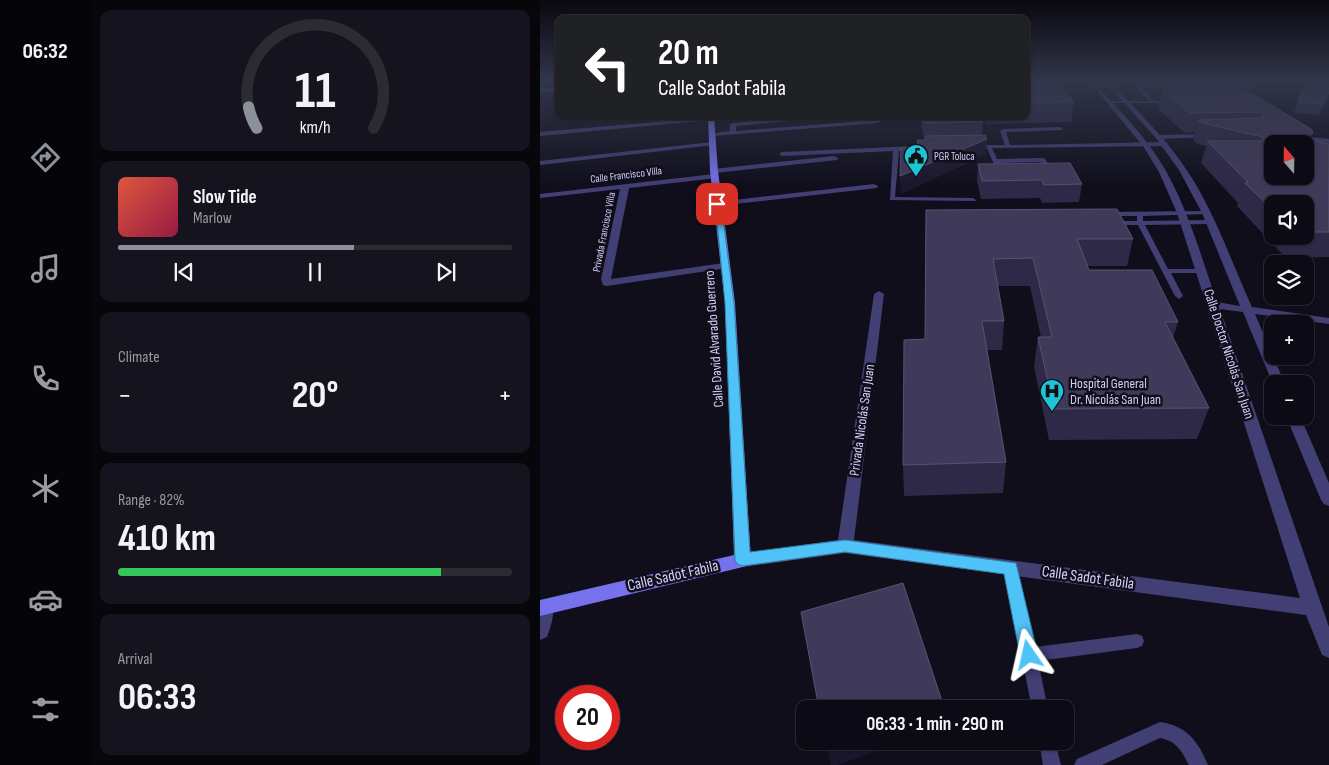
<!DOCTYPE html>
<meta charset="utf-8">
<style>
body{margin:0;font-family:"Sofia Sans Condensed",sans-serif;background:#15131d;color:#f1f3f6;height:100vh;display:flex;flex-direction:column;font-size:19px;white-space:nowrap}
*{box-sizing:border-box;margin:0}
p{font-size:16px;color:#9a9aa0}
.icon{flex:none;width:28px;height:28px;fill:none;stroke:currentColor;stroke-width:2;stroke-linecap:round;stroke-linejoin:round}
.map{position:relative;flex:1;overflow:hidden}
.details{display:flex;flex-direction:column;gap:10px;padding:10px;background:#07060b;width:450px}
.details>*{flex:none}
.top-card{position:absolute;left:15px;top:15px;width:475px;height:105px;border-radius:10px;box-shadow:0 1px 4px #0004,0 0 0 1px #2c2b34;background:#202124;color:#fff;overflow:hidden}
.needle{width:32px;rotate:340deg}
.fabs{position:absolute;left:724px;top:135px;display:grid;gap:10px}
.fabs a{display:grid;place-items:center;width:50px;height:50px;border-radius:10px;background:#0c0a14;box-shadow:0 1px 4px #0004,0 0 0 1px #2c2b34;font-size:25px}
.speed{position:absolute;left:15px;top:685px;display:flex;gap:10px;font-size:25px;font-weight:700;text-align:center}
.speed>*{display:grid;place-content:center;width:65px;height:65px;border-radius:50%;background:#0c0a14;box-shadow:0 1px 4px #0004,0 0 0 1px #2c2b34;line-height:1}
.speed .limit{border:8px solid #d22;background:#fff;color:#111}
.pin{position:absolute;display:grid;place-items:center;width:42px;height:42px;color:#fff;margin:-21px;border-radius:10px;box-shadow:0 2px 8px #0006}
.me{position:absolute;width:55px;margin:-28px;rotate:349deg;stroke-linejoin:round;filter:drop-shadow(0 0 4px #0008)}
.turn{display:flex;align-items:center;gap:18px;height:105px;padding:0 20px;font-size:22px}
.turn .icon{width:65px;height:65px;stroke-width:2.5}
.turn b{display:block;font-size:35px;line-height:42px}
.big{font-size:38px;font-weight:700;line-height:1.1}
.details .tile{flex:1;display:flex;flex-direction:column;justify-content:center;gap:8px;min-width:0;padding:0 18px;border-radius:10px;background:#15131d}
.details .dial{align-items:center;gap:0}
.dial svg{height:130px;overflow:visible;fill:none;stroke:#2c2b34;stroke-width:7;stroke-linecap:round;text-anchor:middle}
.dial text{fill:#f1f3f6;stroke:none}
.song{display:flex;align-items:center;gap:15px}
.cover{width:60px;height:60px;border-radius:8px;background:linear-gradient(135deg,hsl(10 70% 55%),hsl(340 70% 35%))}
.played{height:5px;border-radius:2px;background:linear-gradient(90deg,#8c9099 60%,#2c2b34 60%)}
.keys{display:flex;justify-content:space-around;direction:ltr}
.heat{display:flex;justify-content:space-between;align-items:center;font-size:28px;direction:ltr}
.charge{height:8px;border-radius:4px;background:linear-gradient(90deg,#34c759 82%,#2c2b34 0)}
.trip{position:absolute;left:256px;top:700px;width:278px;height:50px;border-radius:10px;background:#0c0a14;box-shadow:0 1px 4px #0004,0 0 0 1px #2c2b34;font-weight:700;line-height:50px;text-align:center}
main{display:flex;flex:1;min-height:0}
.tab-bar{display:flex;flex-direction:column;width:90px;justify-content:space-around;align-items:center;background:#050408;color:#9a9aa0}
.tab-bar .icon{width:35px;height:35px}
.tab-bar .active{color:#8c9099}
.tab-bar b{font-size:22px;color:#f1f3f6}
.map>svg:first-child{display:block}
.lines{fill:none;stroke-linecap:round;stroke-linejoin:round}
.lane{fill:#413f74;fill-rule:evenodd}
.street{fill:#413f74;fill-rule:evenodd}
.secondary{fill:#7572ec;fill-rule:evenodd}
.wall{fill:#2e2947;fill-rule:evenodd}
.shaded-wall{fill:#1b162e}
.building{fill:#403a5a;stroke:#575273;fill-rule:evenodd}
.route{fill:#4fc3f7;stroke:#337fa1}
.labels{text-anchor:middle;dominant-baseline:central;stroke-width:5;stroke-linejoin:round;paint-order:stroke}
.far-poi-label{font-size:11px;fill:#d4cff8;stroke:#100e1b;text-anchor:start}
.far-street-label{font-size:11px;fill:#d4cff8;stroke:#100e1b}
.street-label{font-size:14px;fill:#d4cff8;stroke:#100e1b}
.poi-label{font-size:14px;fill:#d4cff8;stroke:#100e1b;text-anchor:start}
.near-street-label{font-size:16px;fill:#d4cff8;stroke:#100e1b}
</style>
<main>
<nav class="tab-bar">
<b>06:32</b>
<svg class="icon active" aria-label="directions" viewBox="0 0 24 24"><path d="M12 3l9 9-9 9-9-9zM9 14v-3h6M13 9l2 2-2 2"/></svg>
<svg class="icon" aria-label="music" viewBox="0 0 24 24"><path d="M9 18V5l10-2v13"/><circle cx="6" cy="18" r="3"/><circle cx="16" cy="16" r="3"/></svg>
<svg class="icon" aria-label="phone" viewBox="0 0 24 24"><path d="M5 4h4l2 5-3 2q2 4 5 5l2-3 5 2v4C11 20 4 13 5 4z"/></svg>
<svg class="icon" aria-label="climate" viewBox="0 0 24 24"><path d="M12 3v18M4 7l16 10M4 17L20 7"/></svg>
<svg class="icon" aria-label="car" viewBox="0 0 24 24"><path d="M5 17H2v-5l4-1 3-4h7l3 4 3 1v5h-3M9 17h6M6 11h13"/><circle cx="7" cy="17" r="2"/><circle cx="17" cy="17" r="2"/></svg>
<svg class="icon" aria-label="filters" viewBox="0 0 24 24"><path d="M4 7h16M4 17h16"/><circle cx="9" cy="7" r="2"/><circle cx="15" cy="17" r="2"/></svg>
</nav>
<section class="details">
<div class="tile dial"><svg viewBox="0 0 100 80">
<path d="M14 69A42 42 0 1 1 86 69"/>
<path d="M14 69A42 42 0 0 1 9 56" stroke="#8c9099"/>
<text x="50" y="56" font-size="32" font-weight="700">11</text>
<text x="50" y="72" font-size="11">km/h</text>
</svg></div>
<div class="tile">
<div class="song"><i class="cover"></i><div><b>Slow Tide</b><p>Marlow</p></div></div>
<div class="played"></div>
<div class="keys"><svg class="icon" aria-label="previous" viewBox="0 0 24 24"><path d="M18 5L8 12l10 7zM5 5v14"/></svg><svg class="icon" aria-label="pause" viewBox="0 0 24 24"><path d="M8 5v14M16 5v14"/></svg><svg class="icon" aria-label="next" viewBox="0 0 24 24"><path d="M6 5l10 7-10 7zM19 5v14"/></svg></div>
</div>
<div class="tile"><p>Climate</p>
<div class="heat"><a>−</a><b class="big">20°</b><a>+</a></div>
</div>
<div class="tile"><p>Range · 82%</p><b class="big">410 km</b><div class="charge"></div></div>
<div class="tile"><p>Arrival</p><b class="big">06:33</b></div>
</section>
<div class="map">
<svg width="789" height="765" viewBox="0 0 789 765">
<rect width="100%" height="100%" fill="#100e1b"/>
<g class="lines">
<path class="lane" d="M598,85h114l2,1 -15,16 -2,-1 11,-14h-106l12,14 20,1 -2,1h-64l-2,-1 2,-1h41l-13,-14z
M278,116h23l-105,10v5l139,-11 -1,-4h5l2,5 -3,2 -166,13 -3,-2 21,-3v-6l3,-2z
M520,127l3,2 -1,1 -56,2 4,13 155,-3 3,2 -3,2 -173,2 5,11 46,-1 2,1 6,9 -13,2v-2l6,-1 -3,-5 -42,1 1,4 8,2 1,1 -3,2 -10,-3 -9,-21 -13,1 -3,-2 3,-2h31l-5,-14 3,-2z
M667,134l2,1v2l-51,2 -3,-2 3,-2z
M758,136l31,3v4l-33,-4v-2z
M375,146l3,2 -1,1 -18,2 -4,46 78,1 3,2 -1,1 -85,-1 3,-49 -111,5 -3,-2 3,-2z
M666,211l2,1v2l-65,2v5l66,-1 3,2 -3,2 -64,1 23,44h34l4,2 -4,2h-31l12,23 -4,3 -4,-3 -37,-71h-26l-3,-2 3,-2h25v-5h-30l-3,-2 3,-2z
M471,562l5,2 2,4 17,79 102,-13 5,2 2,5 -2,5 -5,2 -99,13 10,48h-16l-28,-141 2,-4z
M620,722c27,4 38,19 48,43h-19c-7,-13 -12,-24 -29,-27l-58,27h-28l3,-6z
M499,741h16l6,24h-18z"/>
<path class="street" d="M548,80h4c26,29 55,57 74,91 23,41 36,88 51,131l23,4 -38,-93 -23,-43 -23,-32 -53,-58h5c27,28 56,56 78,89 28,41 45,92 66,138l77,11v6l-74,-10 30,70h-12l-30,-72 -23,-3 109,318v31l-7,-3 -16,-40 -461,-62 -102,14 -6,-2 -2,-5 2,-5 6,-2 95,-13 36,-246 5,-3 5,3 -30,246 446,58 -123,-385 -18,-41 -16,-26z
M19,87v4l-19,2v-4z
M173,117v2l-2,1 -171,16v-4z
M172,142l2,1v2l-174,20v-4z
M294,156l4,2 -1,2 -123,13 -4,-2 4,-2z
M174,174h3v4l-88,10 -18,91 113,-16 5,3 -2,2 -120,18 -4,-1 -2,-6 19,-90 -80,9v-4z
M334,184l4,2 -1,2 -160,18 -4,-2 4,-2z
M746,416h14l29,67v23l-5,-2 -3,-4z
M5,599l6,2c5,10 0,26 -4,36l-7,3v-39z"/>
<path class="secondary" d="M168,116h6l4,55 17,132 16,257 -2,5 -6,2 -203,49v-16l194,-45 -9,-252 -15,-132z"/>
</g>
<path class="wall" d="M766,80l23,13 -10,22 -25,-2z
M486,86l48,16 -3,20 -85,2 -3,-8h43z
M632,86h63l78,47 -3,7 19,4v113l-43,1 -49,-52 1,-3 -37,-40 5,-17 -9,-2 -4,-4 2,-8 -10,1 -27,-24 4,-19h9zM732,204h33v32h-33z
M380,116h61l2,6 -1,13 4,19 -85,40 17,-46 6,-8z
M438,164l104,20 -3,18 -37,1 -2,-5 -59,1 -4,-18z
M386,210l207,29 -6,27h-40l2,4 89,52 -5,16 36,70 -12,31 -148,1 -15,-74 4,-29h3l-11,-51h-32l6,35 -2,29h-15l19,112 -3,31 -99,3 -1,-31 22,-126z"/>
<path class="shaded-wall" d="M773,133l-8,21 -1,-15z
M447,139l-1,15 -85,40 -1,-18z
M402,701v8h-22z
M285,741h80l-67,24h-7z"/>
<path class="building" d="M766,80h23v12l-5,12 -26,-2z
M486,86h35l13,16 -48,1z
M632,86h63l9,6h5l62,37 2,4 -9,6 25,5v88h-24v-28h-33v5l-27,-26 3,-1 -41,-41h55l1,-4 -61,-14 -4,-3 65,-2 1,-4 -3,-2 -71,1 -28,-23h15zM732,144h33v32h-33z
M383,116h58l2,6 -59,1z
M445,135l2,4 -87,37 1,-28h17l-1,-8h9v-4z
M530,163l12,21 -38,1 -2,-5 -60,1 -4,-17z
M577,209l16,30h-56l12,31h63l26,52h-13l44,86 -155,1 -16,-72h14l-19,-79 -40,1 11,62h-22l24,141 -103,3 1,-125 21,-1 1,-129z
M363,583l39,118 -22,8h-101l-18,-97z"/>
<linearGradient id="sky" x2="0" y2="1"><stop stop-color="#09080f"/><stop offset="0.43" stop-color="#31364a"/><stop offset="1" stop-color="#31364a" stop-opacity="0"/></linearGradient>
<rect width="789" height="187" fill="url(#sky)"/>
<path class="route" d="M175,202l6,2 13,99 16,249 95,-12 171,23 22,92 -3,6 -6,2 -6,-2 -3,-6 -16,-81 -159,-22 -102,14 -6,-2 -2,-4 -10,-257z"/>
<defs>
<g id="civic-pin" transform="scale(1.25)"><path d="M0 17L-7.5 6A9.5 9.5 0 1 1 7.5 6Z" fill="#1dc4d6" stroke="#100e1b"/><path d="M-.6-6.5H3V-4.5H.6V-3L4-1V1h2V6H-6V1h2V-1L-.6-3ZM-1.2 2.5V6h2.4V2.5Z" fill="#111"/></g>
<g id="hospital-pin" transform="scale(1.25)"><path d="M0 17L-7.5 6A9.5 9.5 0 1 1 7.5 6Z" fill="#1dc4d6" stroke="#100e1b"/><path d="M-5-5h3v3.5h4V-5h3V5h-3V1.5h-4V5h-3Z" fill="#111"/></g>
</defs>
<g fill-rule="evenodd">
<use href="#civic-pin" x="376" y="156"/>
<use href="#hospital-pin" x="512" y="391"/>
</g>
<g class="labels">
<g class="far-poi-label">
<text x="394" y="156">PGR Toluca</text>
</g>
<g class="far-street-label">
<text transform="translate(86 175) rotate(-7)">Calle Francisco Villa</text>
<text transform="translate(64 232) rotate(-79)">Privada Francisco Villa</text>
</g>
<g class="street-label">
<text transform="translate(174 339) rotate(-94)">Calle David Alvarado Guerrero</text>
<text transform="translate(689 354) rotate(72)">Calle Doctor Nicolás San Juan</text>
<text transform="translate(322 420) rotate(-82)">Privada Nicolás San Juan</text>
</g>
<g class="poi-label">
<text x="530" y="383">Hospital General<tspan x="530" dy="16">Dr. Nicolás San Juan</tspan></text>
</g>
<g class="near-street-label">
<text transform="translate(133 576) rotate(-13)">Calle Sadot Fabila</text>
<text transform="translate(548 578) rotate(8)">Calle Sadot Fabila</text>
</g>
</g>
</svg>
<div class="fabs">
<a><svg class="needle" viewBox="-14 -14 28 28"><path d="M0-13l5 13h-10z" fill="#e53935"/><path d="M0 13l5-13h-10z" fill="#9a9aa0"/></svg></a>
<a><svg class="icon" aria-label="sound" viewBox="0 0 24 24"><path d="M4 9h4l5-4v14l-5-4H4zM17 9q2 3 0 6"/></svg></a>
<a><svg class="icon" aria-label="layers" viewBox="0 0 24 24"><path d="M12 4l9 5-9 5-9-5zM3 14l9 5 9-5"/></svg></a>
<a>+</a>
<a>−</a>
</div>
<div class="speed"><div class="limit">20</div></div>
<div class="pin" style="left:177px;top:204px;background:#d93025"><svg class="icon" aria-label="arrive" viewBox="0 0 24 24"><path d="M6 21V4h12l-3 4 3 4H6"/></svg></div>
<svg class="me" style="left:489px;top:655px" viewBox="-20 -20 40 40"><path d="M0-17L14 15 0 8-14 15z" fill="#4fc3f7" stroke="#fff" stroke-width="4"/></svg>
<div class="trip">06:33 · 1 min · 290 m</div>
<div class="top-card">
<div class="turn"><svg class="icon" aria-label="left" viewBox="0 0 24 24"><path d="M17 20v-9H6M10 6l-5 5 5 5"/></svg><div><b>20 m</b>Calle Sadot Fabila</div></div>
</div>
</div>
</main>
